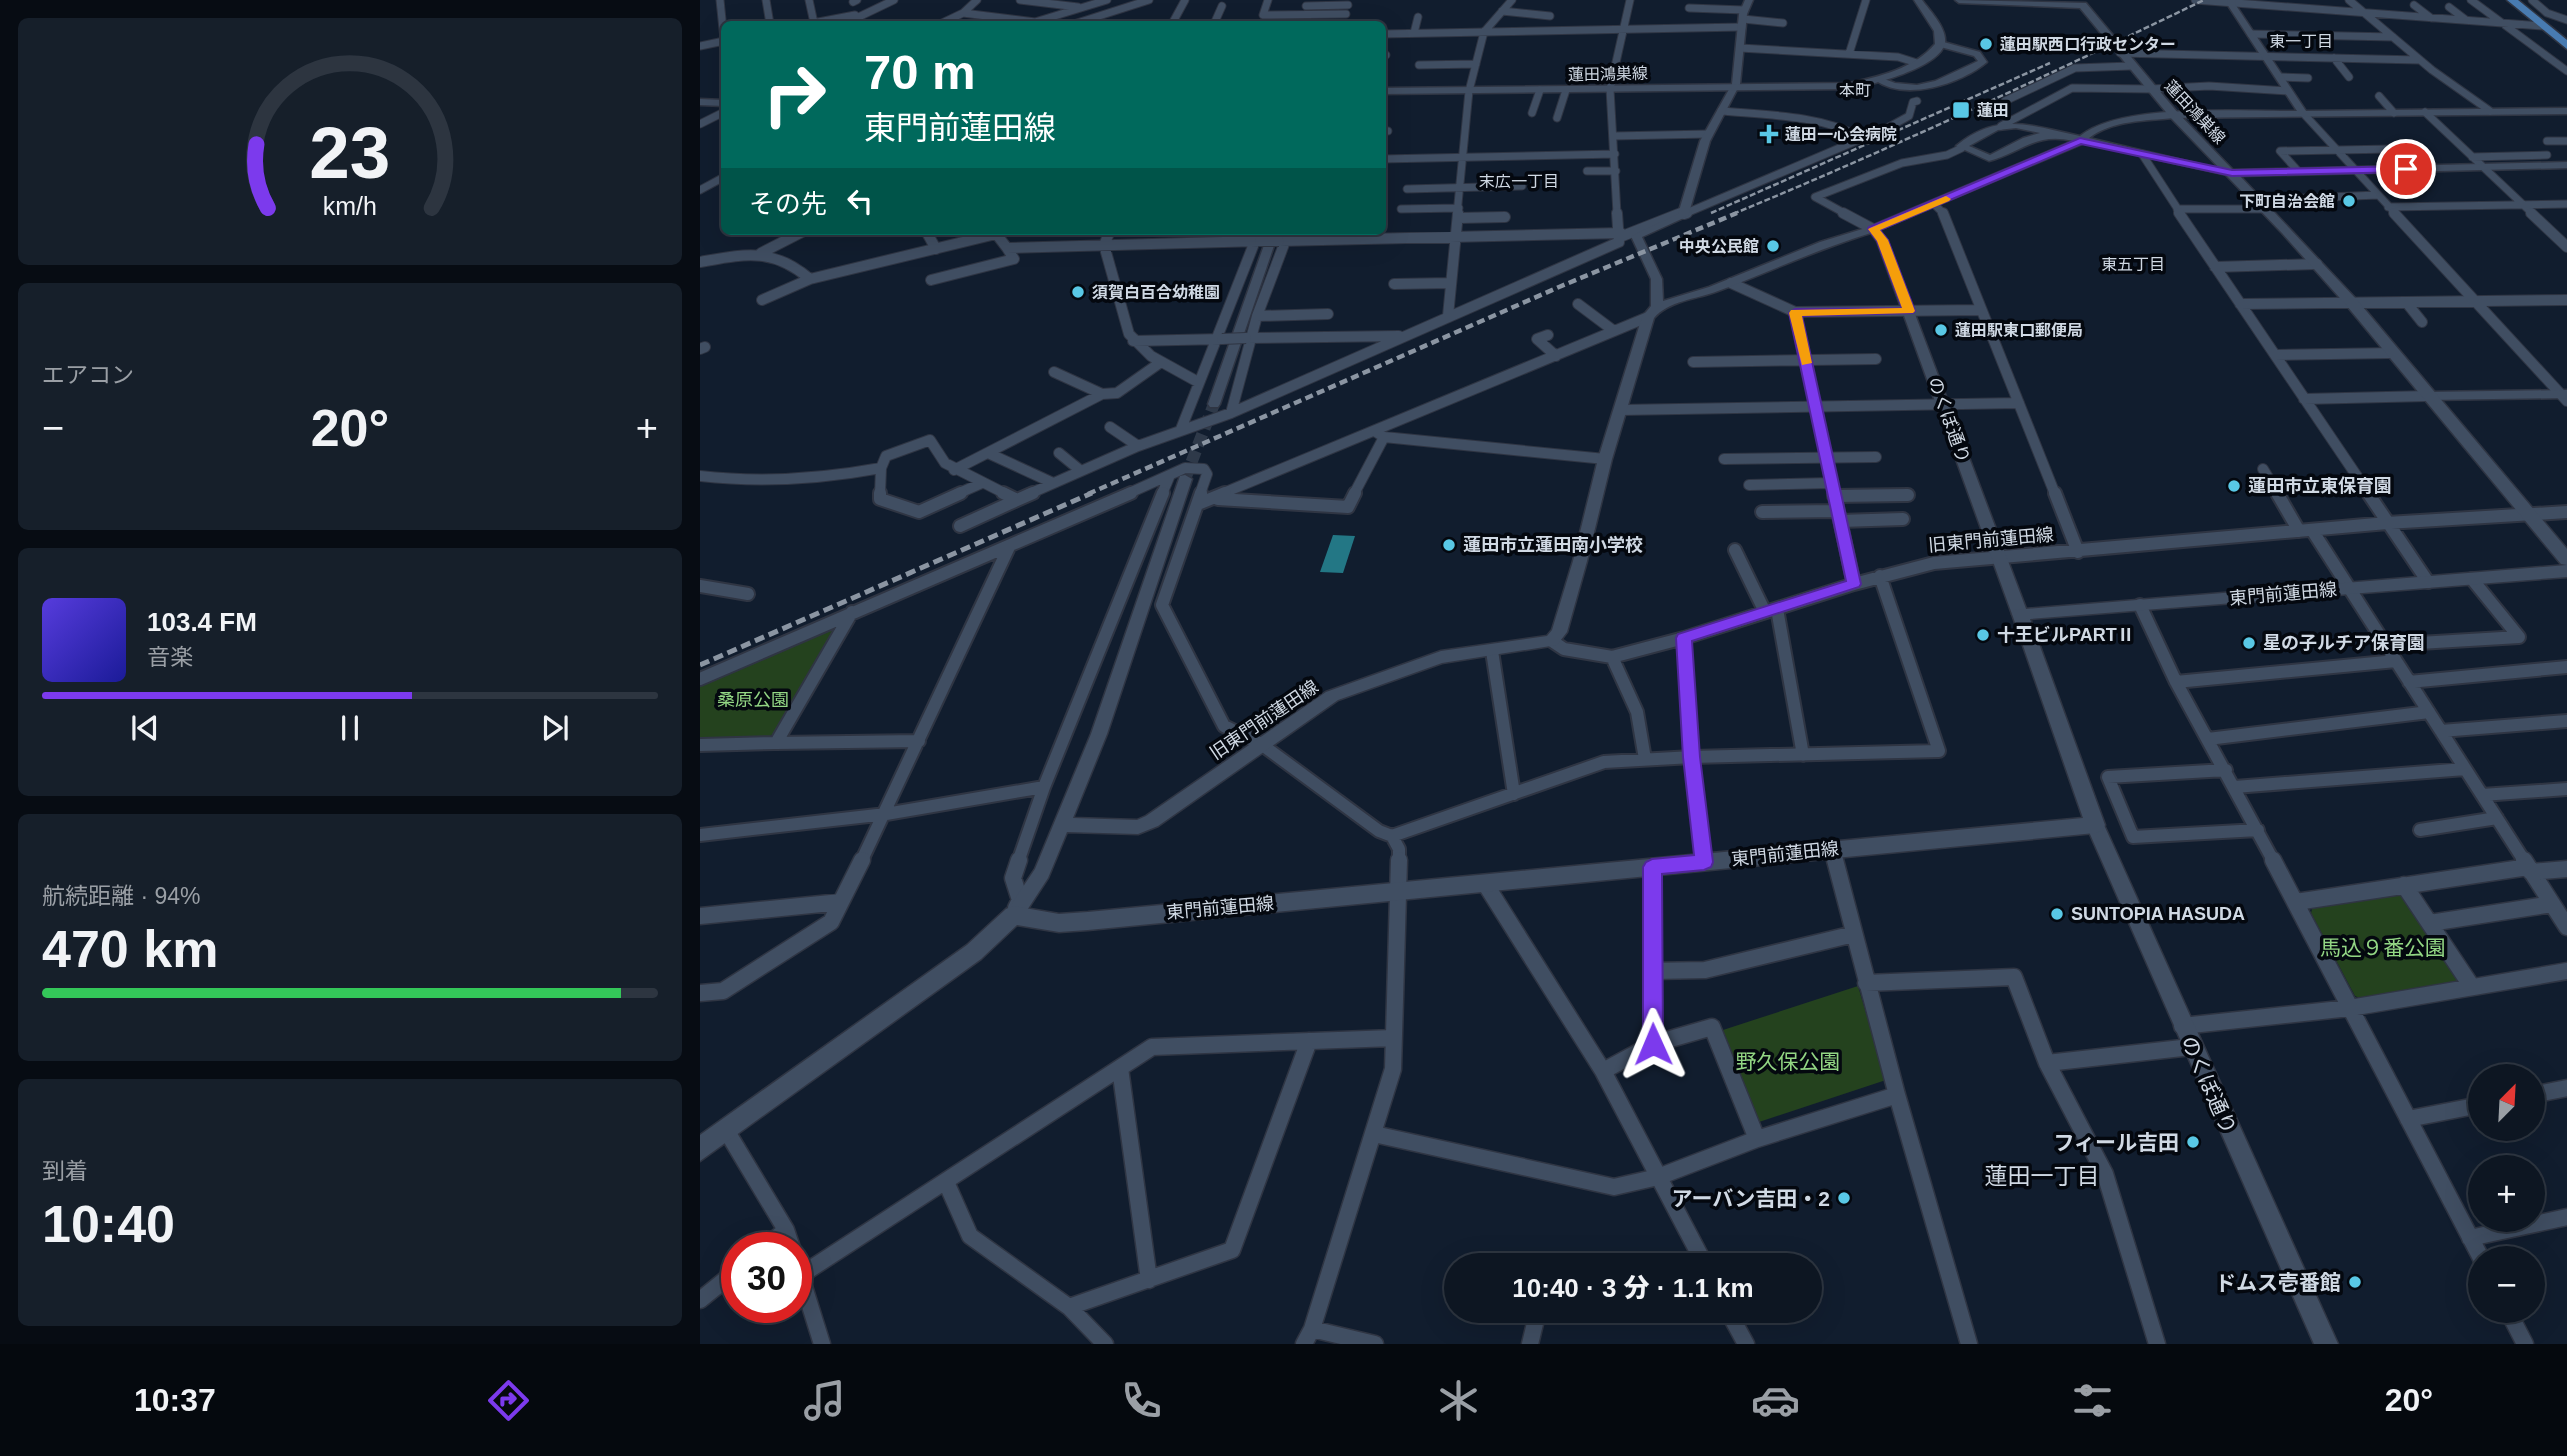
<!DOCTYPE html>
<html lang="ja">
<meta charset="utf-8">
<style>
body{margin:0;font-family:Helvetica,"Noto Sans JP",sans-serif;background:#161f2a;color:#f1f3f6;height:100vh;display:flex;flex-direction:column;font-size:26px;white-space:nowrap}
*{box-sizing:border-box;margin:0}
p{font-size:23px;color:#9a9fa5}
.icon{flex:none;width:38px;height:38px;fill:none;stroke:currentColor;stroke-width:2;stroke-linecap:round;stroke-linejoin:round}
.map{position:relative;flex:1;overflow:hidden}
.panel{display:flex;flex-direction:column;gap:18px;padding:18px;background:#070c13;width:700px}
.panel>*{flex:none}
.top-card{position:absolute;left:21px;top:21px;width:665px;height:214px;border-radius:10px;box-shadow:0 7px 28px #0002,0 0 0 2px #2d3540;background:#00695c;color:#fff;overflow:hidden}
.needle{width:46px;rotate:24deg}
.fabs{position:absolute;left:1768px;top:1064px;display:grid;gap:14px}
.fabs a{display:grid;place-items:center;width:77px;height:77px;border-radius:50%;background:#0d1622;box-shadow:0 7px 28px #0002,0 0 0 2px #2d3540;font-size:35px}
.speed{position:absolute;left:21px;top:1232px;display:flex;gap:14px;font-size:35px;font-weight:700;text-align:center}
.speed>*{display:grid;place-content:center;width:91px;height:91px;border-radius:50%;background:#0d1622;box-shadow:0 7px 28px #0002,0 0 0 2px #2d3540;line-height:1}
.speed .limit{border:10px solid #d22;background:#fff;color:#111}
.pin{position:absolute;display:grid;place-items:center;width:60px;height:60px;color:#fff;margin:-30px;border:4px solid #fff;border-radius:50%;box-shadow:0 2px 7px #0007}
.me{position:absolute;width:77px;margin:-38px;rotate:359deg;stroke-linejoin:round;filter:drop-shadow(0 0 5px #0008)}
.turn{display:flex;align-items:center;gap:24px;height:147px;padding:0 28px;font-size:32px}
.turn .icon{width:91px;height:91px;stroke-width:2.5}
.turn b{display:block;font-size:49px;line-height:60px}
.then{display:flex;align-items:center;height:66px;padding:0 28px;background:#0003;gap:14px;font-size:26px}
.big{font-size:52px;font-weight:800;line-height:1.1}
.panel .widget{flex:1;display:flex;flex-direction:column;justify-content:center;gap:10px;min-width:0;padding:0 24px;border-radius:10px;background:#161f2a}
.panel .dial{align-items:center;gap:0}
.dial svg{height:182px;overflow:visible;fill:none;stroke:#2d3540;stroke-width:7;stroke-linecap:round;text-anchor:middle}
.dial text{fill:#f1f3f6;stroke:none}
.song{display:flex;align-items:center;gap:21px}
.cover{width:84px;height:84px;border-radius:10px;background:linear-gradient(135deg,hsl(250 70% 55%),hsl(240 70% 35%))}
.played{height:7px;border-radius:4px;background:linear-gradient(90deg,#7c3aed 60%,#2d3540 60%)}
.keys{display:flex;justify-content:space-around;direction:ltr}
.heat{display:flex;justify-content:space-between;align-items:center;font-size:38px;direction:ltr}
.charge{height:10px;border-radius:5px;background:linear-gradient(90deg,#34c759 94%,#2d3540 0)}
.trip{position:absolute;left:744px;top:1253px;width:378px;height:70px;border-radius:35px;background:#0d1622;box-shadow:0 7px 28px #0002,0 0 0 2px #2d3540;font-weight:800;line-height:70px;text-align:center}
.menu{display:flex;height:112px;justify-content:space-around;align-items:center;background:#05090e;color:#9a9fa5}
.menu .icon{width:49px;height:49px}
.menu .selected{color:#7c3aed}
.menu b{font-size:32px;color:#f1f3f6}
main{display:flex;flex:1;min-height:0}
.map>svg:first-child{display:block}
.green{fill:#24421e}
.water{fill:#237785}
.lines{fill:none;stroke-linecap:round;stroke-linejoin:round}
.tertiary-tunnel{stroke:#2e3949;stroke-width:12;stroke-dasharray:12 6;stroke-linecap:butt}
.minor-far3-casing{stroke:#2f3543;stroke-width:9}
.minor-far2-casing{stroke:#2f3543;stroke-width:12}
.minor-far1-casing{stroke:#2f3543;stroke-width:16}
.minor-casing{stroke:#2f3543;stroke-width:19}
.tertiary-casing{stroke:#2f3543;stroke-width:3}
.secondary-casing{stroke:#2f3543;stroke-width:3}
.trunk-casing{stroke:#2f3543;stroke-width:3}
.minor-far3{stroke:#404e62;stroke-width:7}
.minor-far2{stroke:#404e62;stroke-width:10}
.minor-far1{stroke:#404e62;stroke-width:12}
.minor{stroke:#404e62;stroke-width:16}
.tertiary{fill:#404e62;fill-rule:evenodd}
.secondary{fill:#404e62;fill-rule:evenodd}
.trunk{fill:#487bb1;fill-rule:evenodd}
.rail-far2{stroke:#8b95a2;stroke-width:2.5;stroke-dasharray:6 2.5;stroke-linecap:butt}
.rail-far1{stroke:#8b95a2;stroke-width:4.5;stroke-dasharray:8 4.5;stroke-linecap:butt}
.rail{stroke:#8b95a2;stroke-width:5;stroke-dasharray:10 5;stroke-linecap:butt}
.minor-bridge-casing{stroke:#2f3543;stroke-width:12;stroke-linecap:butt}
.minor-bridge{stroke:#404e62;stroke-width:10}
.route{fill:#7c3aed;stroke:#51269a;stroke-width:2}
.slow{fill:#f59e0b}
.poi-dot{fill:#59c8e5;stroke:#04080f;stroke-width:2.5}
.labels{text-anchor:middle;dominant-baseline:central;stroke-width:7;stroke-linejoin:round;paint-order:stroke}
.far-neighbourhood-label{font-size:16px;fill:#d0d9e4;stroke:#04080f}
.far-poi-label{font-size:16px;font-weight:bold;fill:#d0d9e4;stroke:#04080f;text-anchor:start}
.far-street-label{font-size:16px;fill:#d0d9e4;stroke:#04080f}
.street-label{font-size:18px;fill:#d0d9e4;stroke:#04080f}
.poi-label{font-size:18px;font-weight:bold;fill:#d0d9e4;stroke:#04080f;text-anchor:start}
.park-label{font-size:18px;fill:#93d684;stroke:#04080f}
.near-park-label{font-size:21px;fill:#93d684;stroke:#04080f}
.near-street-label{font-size:21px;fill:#d0d9e4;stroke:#04080f}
.near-poi-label{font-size:21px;font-weight:bold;fill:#d0d9e4;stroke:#04080f;text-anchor:end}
.near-neighbourhood-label{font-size:23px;fill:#d0d9e4;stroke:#04080f}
</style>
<main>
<section class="panel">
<div class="widget dial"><svg viewBox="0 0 100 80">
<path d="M14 69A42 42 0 1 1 86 69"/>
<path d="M14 69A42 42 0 0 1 9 41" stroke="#7c3aed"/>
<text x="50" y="56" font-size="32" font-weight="700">23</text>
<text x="50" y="72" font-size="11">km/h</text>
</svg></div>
<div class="widget"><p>エアコン</p>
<div class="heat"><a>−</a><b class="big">20°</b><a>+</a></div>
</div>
<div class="widget">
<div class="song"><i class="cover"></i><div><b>103.4 FM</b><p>音楽</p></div></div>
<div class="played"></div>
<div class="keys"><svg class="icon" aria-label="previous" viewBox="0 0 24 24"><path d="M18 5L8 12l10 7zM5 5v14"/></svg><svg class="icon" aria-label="pause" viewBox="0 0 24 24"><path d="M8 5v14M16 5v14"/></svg><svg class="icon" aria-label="next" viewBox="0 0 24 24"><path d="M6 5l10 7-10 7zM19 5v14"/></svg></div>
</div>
<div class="widget"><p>航続距離 · 94%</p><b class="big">470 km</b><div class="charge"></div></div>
<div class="widget"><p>到着</p><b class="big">10:40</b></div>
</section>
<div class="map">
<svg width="1867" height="1344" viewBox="0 0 1867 1344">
<rect width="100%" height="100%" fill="#111d2e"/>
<path class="green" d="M132,626l7,3 -61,102 -8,5 -70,2v-53z
M1698,892l9,4 50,81v6l-91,18 -11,-5 -44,-83 2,-7z
M1158,986l28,94 -127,42 -36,-92z"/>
<path class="water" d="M633,535l22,1 -12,37 -23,-1z"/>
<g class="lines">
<path class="tertiary-tunnel" d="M485,479l29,-75"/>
<g class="minor-far3-casing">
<path id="minor-far3" d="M20,0l4,39
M66,0l4,24
M109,0l5,23
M320,0l58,7
M568,0l-5,15 83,-1
M1495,0l348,26
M1649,0l83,70 58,41
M1771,0l96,71
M1832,0l15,13 20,7
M153,2l4,-2
M1714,5l17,13
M606,6l42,-1
M1749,7l17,13
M989,8l55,2
M802,11l48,5
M263,13l72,9 72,-22
M1043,19l40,4
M108,24l47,-9
M144,24l50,-24
M240,24l23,-11 14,-13
M374,24l75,-24
M472,24l13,-24
M514,24l8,-18
M714,33l4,-16
M682,34l360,-7
M1551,34l142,3
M0,46l24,-5
M1040,48l158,9 19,6
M1420,53l299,7
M1149,54l17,-54
M682,55h4
M1634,58l15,19
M719,65l57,-1
M1580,77l28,1
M1679,96l15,17
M1305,101l70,-33 56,-2
M1021,111c45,4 99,4 140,26
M1725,112l108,102
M832,113l8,-23
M1603,113l93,101
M857,118l9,-28
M0,124l24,-12
M1301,126l71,-38 79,1 58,-3 79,5
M682,131h6
M914,136l94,-2
M1847,141h20
M1442,154l39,60
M1772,157l75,-2
M682,159l233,-5
M887,171h29
M1598,171l-18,-20 111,-2
M707,189l115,-3
M0,190l24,-13
M1557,200l121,-5
M1234,204l10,10
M1688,207l179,-3
M701,209l58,-1
M1477,209h89
M757,214l12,-123 15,-59 28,-32
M917,214l-7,-125 20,-89
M977,214l8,-3
M984,214l205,-87 20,-11 4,-14 4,-1
M1146,214l-31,-17 87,-34 45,-8 15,-7"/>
</g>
<g class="minor-far2-casing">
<path id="minor-far2" d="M1143,213l30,16
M1243,213l112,281
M1479,213l190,281
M1694,213l173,188
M1831,213l36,34
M984,214l3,-1
M758,218l47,-1
M226,231l10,18
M294,231l13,17 253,-7
M410,231l-6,14 25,89 22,22 47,26
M920,237l61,-24
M579,241l342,-8
M61,253l43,-22
M0,262c45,-8 72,-15 110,17l186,-45
M1515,267l102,-3
M231,280l83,-21 -7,-11
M1031,283l64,29 186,-2
M694,284l57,-1
M62,300l48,-21
M1706,302l16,20
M878,304l36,27
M1540,304l327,-4
M1095,312l40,182
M557,316l71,-2
M748,316l10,-103
M848,335l-11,4 19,17
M546,338l153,-2
M433,341l89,-2
M0,349l5,-2
M1575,355l118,-2
M993,362l183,-3
M354,372l48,22
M1604,399l124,-3
M920,410l399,-7
M531,413l26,-97 32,-85
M410,427l28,19
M481,429l78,-198
M676,432l8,5 221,22
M288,453l65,30
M359,453l22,18
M1024,459l152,-2
M1563,469l15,25
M254,470l148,-76 15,-1 44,-31
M0,476c61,7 121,3 181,-8l5,-12 44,-16 15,23 61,31
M1049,485l82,-2
M180,494l1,-26
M257,494l25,-11
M329,494l109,-48 93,-33 388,-171 -2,-29
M427,494l58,-26 19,1 3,5 -7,20
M462,494l8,-19
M521,494l427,-177
M654,494l30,-57"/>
</g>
<g class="minor-far1-casing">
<path id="minor-far1" d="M180,493v6l39,13 42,-19
M303,493l14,7 16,-7
M501,493l-39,112 62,121 37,18 118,87 13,5 212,-74 88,-5 247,-6 -59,-175
M1134,493l20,91
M1355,493l23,59
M1577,493l22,38
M1668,493l60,89
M1134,496l74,-1
M518,499l130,8 7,-14
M498,504l27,-11
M1062,512l75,-1
M1140,521l63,-2
M260,526l57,-26
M1612,530l213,332
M1035,550l30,62
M0,586l48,8
M1440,605l36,77 98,180
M1077,609l26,146
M984,638l8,119 12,105
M852,641l12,8 48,8 72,-19 170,-54 80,-21 453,-40 180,-11
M1686,645l133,-8 -47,-58
M792,651l22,143
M912,657l25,55 8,47
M0,679l431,-186
M1476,682l220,-21
M1709,682l158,-15
M1741,731l126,-10
M1508,739l221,-27
M76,743l143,-2
M0,745l76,-2 76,-131
M1526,770l-118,7 25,60 125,-7
M1535,787l230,-18
M1782,795l85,-6
M1720,830l77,-12
M0,835l186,-21 158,-27
M692,836l7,13v13
M1132,849l3,13
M161,862l148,-315
M318,862l26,-75 119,-294"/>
</g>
<g class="minor-casing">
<path id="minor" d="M1135,860l62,235 72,249
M1573,860l208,398
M1824,860l43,67
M952,867l1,177
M1831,872l36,-3
M786,885l117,186 102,194
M1704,885l68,102
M1596,902l232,-35
M316,908l4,-8 -7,-22 6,-18
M0,916l141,-14
M1730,923l122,-19
M952,971l53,-1 149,-36
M1166,983l148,-6 33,86 58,111 52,170
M0,993l23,-2 108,-69 31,-62
M1482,1026l168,-18 217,-37
M1347,1063l144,-16
M420,1068l29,212
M903,1071l50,-27 59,-17 45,112
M1832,1095l35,-7
M1708,1119l72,-14
M26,1130l60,100 6,18
M674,1134l240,53 44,-10 99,-38 140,-44
M246,1182l24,54 99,71 36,37
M1770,1238l97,-21
M64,1248l22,-18
M96,1261l26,83
M101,1275l351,-228 241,-9
M0,1300l37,-30
M369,1307l163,-57 77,-209
M1028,1311l18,33
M1808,1311l17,33
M612,1329l63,15
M604,1344l8,-15 81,-260 6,-209
M830,1344l8,-33"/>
</g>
<g class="tertiary-casing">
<path id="tertiary" d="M1045,0h8l-6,14 -7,70 -30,57 -22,75 -46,21 20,42 1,22 46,-14 111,-45 49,-15 204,-86c-37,-9 -51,11 -84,20l-33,-15c42,-35 76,-20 124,-10 43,-34 162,-24 217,-25l-70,-107 1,-4h8l-1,4 71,107 261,-3v6l-393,4c-29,3 -61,2 -85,20l148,35 -5,3 -148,-33 -205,87 8,10 141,374 -8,5 -8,-5 -135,-373 -6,-8c-53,16 -102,39 -153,58 -21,8 -50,10 -64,27l-42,141 -25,102 -20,71 -10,13 -115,18 -104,37 -180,126 -20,8 -71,-2 -19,46 -28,43 -7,2 -7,-2 -2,-6 31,-46 56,-135 89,-258 5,-1 7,4 -85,255 -34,84 64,2 9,-4 180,-124 115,-41 106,-15 5,-6 21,-69 25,-102 44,-142 9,-11v-27l-20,-43 47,-22 22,-73 32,-57 7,-70zM1316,128l24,5 -17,5 -33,17 -21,-9 29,-16z
M1240,41l40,11 7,10c-26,22 -82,40 -112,18l4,-3 16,6 22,2 18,-4 43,-20 -4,-5 -37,-10v-4z
M569,231h10l-59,173 -2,3h-8l-2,-3z
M1867,390v8l-139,2 -6,-4 6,-4z
M1395,818l6,2 3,5 234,519h-24l-228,-519 3,-5z"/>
</g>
<g class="secondary-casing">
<path id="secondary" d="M1214,0h8c8,11 25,28 23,43 -5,25 -74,42 -96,46l-467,5v-6l467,-5c30,-6 66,-15 86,-39l-1,-13z
M1255,0l131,3 92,110 55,57 334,-8v6l-327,8 117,124 210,249v28l-537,42 75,206 -3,6 -7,2 -1007,97 -29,2 -42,-7 -36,34 -281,202v-26l267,-190 39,-36 7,-3 46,8 29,-2 995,-94 -71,-204 2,-4 553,-45 -6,-1 -214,-258 -65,-73 -112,-116 -90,-109 -121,-5z
M0,99l24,1v6l-24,-1z"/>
</g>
<g class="trunk-casing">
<path id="trunk" d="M1807,0h11l49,40v9z"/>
</g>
<use href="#minor-far3" class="minor-far3"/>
<use href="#minor-far2" class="minor-far2"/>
<use href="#minor-far1" class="minor-far1"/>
<use href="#minor" class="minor"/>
<use href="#tertiary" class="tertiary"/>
<use href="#secondary" class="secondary"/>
<use href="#trunk" class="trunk"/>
<path class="rail-far2" d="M1011,213l339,-150
M1033,214c160,-66 315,-139 471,-214"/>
<path class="rail-far1" d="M388,494l471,-207 178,-74"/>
<path class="rail" d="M0,665l392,-172"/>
<g class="minor-bridge-casing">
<path id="minor-bridge" d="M560,241h19
M522,339l24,-1"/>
</g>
<use href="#minor-bridge" class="minor-bridge"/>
</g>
<path class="route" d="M1380,138l152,32 174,-4 5,3 -5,3 -174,4 -151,-32 -201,86 8,10 27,71 -2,2 -111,3 59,268 -2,3 -167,54 8,116 13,105 -2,5 -7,3 -42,4 1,170 -3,7 -7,3 -7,-3 -3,-7v-177l3,-5 6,-3 42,-4 -11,-98 -7,-119 2,-4 168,-53 -57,-268 6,-4 107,-1 -25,-67 -9,-12 1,-2z"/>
<path class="slow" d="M1246,196l5,3 -2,2 -69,29 8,10 27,71 -2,2 -111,3 10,47 -10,2 -13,-52 2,-3 111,-2 -25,-67 -9,-12z"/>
<g class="poi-dot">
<circle cx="1286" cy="44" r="7"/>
<rect x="1252" y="101" width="18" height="18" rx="3.5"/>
<path d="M1065.5 123.5h7v7h7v7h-7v7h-7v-7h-7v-7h7z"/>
<circle cx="1649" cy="201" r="7"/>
<circle cx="1073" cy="246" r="7"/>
<circle cx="378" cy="292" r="7"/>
<circle cx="1241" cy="330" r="7"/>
<circle cx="1534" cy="486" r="7"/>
<circle cx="749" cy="545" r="7"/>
<circle cx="1283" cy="635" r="7"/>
<circle cx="1549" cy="643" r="7"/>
<circle cx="1357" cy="914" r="7"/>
<circle cx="1493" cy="1142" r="7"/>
<circle cx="1144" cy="1198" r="7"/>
<circle cx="1655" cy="1282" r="7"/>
</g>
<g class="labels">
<g class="far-neighbourhood-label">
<text x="1601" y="41">東一丁目</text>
<text x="1155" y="90">本町</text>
<text x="819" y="181">末広一丁目</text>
<text x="1433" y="264">東五丁目</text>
</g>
<g class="far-poi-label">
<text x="1300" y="44">蓮田駅西口行政センター</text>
<text x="1277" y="110">蓮田</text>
<text x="1085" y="134">蓮田一心会病院</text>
<text x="1635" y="201" text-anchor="end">下町自治会館</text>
<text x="1059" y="246" text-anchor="end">中央公民館</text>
<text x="392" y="292">須賀白百合幼稚園</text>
<text x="1255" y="330">蓮田駅東口郵便局</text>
</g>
<g class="far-street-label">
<text transform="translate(908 74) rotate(-1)">蓮田鴻巣線</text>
<text transform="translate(1495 112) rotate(47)">蓮田鴻巣線</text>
</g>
<g class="street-label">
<text transform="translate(1249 420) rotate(70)">のくぼ通り</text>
<text transform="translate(1291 540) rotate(-5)">旧東門前蓮田線</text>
<text transform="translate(1583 594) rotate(-5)">東門前蓮田線</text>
<text transform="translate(564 720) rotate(-34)">旧東門前蓮田線</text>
<text transform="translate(1085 854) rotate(-6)">東門前蓮田線</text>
<text transform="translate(520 908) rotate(-5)">東門前蓮田線</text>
</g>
<g class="poi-label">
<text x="1548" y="486">蓮田市立東保育園</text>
<text x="763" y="545">蓮田市立蓮田南小学校</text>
<text x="1297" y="635">十王ビルPARTⅡ</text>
<text x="1563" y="643">星の子ルチア保育園</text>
<text x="1371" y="914">SUNTOPIA HASUDA</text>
</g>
<g class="park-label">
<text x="53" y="700">桑原公園</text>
</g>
<g class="near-park-label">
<text x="1683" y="947">馬込９番公園</text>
<text x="1088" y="1061">野久保公園</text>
</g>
<g class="near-street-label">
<text transform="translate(1509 1085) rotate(66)">のくぼ通り</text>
</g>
<g class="near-poi-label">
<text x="1479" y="1142">フィール吉田</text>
<text x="1130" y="1198">アーバン吉田・2</text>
<text x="1641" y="1282">ドムス壱番館</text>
</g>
<g class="near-neighbourhood-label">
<text x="1342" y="1176">蓮田一丁目</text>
</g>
</g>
</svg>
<div class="fabs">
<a><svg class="needle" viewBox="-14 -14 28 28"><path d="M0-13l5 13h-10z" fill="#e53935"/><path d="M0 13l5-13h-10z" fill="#9a9fa5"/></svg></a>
<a>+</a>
<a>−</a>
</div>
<div class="speed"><div class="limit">30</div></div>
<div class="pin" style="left:1706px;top:169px;background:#d93025"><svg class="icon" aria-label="arrive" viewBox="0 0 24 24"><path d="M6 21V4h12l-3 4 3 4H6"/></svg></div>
<svg class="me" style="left:953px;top:1044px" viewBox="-20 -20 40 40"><path d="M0-17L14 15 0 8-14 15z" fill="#7c3aed" stroke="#fff" stroke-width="4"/></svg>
<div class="trip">10:40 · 3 分 · 1.1 km</div>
<div class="top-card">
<div class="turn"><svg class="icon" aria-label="right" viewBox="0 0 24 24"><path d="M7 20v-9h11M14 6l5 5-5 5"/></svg><div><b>70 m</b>東門前蓮田線</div></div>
<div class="then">その先<svg class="icon" aria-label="left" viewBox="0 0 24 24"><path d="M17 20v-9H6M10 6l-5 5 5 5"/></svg></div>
</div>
</div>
</main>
<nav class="menu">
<b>10:37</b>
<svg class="icon selected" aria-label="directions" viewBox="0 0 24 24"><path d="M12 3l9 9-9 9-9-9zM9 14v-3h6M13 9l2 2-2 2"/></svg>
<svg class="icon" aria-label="music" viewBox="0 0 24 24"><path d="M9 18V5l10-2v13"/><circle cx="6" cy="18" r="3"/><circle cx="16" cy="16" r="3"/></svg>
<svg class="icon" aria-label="phone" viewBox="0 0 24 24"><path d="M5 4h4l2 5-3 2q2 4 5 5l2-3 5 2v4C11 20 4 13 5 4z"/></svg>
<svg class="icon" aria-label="climate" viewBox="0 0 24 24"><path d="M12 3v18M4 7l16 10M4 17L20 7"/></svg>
<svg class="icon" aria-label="car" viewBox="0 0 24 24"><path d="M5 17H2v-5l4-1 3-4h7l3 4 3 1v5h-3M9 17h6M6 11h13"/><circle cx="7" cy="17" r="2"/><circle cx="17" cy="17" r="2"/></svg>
<svg class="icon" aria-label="filters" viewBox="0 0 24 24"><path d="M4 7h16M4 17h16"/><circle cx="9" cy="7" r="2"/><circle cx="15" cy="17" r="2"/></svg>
<b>20°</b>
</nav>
